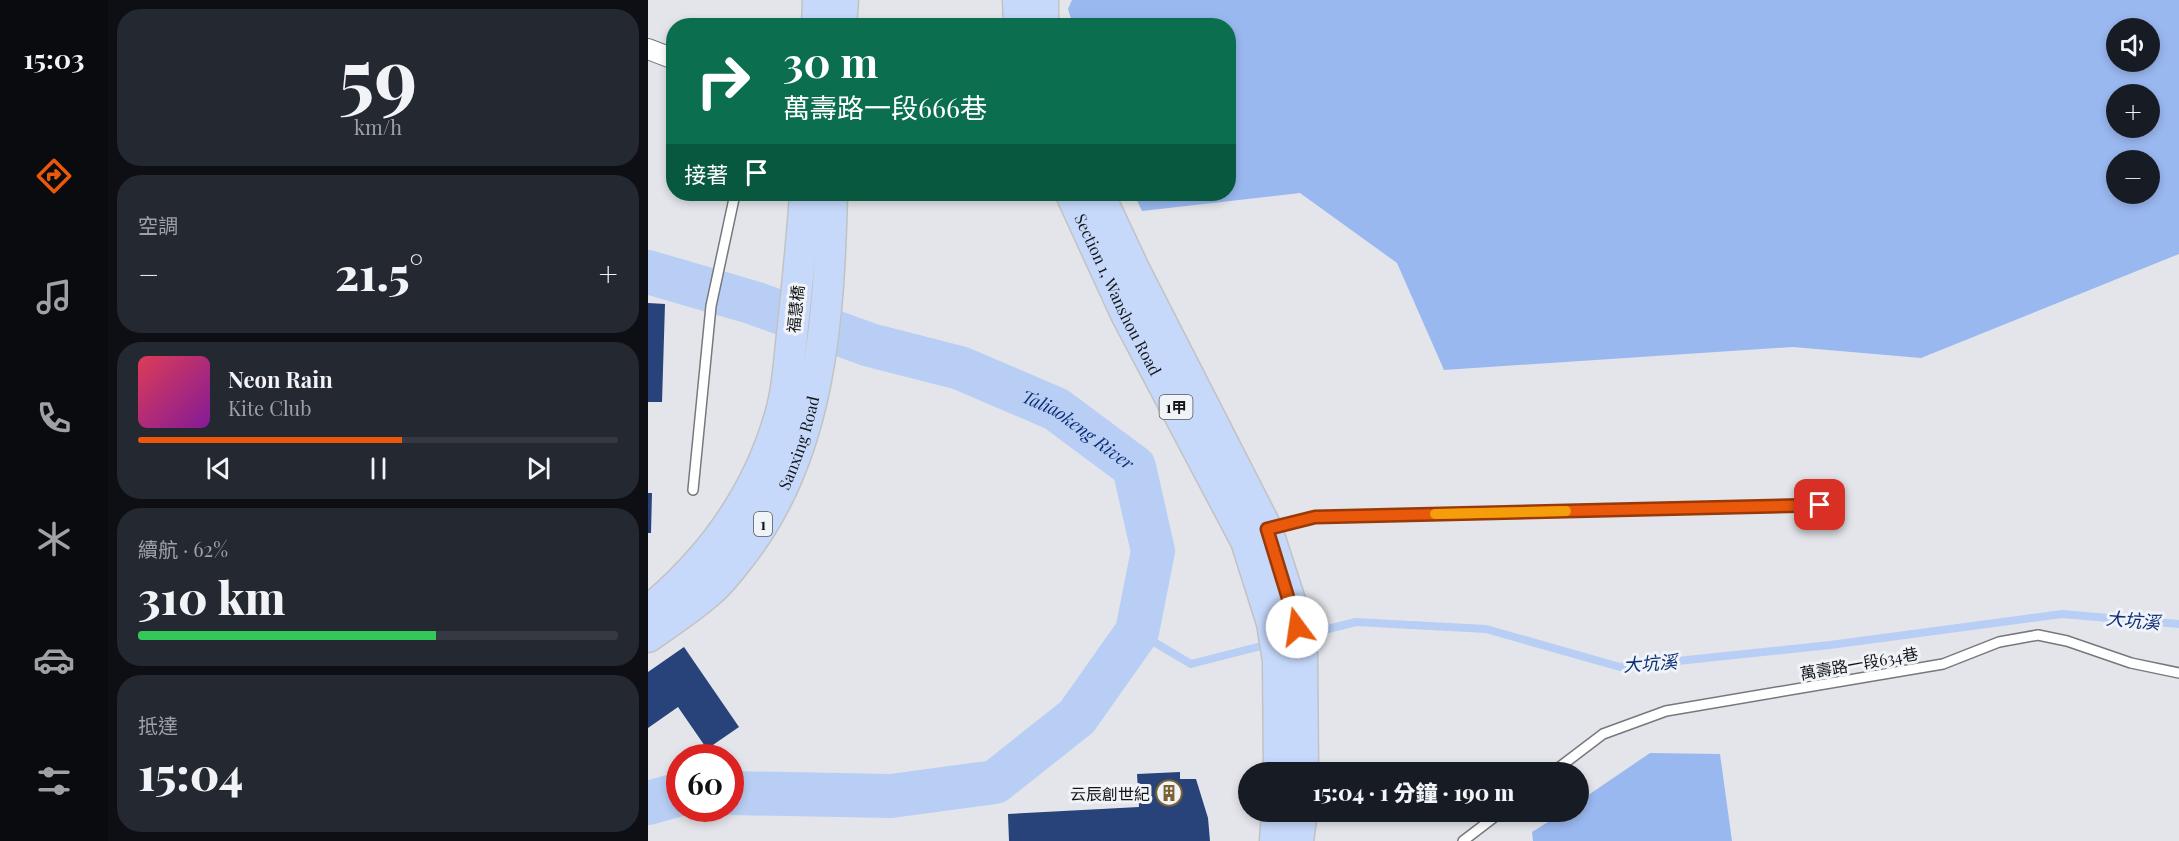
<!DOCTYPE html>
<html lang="zh-TW">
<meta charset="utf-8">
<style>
body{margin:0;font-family:"Playfair Display","Noto Sans TC",serif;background:#242831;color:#f1f3f6;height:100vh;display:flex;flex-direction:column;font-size:22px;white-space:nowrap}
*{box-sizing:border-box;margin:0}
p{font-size:20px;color:#9ea1a6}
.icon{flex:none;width:33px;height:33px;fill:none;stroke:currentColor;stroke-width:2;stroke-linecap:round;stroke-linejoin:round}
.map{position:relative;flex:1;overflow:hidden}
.sheet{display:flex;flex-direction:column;gap:9px;padding:9px;background:#0d0f14;width:540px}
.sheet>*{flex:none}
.banner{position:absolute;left:18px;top:18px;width:570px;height:183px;border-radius:24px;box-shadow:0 3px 9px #0003;background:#0b6e4f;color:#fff;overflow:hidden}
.buttons{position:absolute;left:1458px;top:18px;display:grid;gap:12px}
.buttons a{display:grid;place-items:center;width:54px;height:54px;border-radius:50%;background:#171b24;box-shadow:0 3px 9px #0003;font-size:30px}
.speed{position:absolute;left:18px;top:744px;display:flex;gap:12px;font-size:30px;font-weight:700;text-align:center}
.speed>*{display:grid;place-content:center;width:78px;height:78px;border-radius:50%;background:#171b24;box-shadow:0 3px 9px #0003;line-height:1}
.speed .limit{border:9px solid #d22;background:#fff;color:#111}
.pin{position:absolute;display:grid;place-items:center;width:51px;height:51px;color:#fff;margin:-26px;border-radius:12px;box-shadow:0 3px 9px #0006}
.me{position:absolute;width:66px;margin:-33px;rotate:346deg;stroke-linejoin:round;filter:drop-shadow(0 0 4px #0008)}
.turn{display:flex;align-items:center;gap:21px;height:126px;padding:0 18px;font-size:27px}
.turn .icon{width:78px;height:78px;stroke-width:2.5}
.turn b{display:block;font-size:42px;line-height:51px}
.then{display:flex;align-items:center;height:57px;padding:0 18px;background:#0003;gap:12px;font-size:22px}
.big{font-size:45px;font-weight:800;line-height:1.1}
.sheet .card{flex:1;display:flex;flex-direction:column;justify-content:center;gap:9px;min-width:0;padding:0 21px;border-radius:24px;background:#242831}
.sheet .dial{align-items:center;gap:0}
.dial b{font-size:78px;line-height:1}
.song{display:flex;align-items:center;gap:18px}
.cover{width:72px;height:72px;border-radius:9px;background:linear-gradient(135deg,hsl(350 70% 55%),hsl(290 70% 35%))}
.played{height:6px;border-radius:3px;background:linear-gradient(90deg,#ea580c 55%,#363941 55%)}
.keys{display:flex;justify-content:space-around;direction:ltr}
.heat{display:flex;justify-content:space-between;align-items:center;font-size:33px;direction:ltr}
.charge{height:9px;border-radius:4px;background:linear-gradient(90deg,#34c759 62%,#363941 0)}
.trip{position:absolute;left:590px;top:762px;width:351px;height:60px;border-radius:30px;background:#171b24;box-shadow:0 3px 9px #0003;font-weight:800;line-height:60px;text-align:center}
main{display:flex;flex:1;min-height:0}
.menu{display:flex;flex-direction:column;width:108px;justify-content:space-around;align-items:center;background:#090b0e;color:#9ea1a6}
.menu .icon{width:42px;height:42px}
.menu .current{color:#ea580c}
.menu b{font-size:27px;color:#f1f3f6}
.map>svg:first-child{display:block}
.green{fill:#9ab8f0;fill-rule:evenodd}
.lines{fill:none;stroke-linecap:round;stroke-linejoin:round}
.stream{stroke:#b8cef4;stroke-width:8}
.river{stroke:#b8cef4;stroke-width:44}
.building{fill:#284379}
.service-casing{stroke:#75787c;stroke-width:12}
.minor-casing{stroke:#75787c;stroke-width:22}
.primary-casing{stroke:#c2c2c3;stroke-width:33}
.service{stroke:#fff;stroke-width:9}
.minor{stroke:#fff;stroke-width:20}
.primary{stroke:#c6d9fb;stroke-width:30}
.route-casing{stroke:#983908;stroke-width:15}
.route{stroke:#ea580c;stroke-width:10}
.slow{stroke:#f59e0b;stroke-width:10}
.labels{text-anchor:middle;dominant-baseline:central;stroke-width:6;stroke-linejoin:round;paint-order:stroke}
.shield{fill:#f0f3f7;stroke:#56585a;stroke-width:1.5}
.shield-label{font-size:15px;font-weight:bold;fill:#141517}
.street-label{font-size:16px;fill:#141517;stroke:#f0f3f7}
.poi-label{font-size:16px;fill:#141517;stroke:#f0f3f7;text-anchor:end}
.water-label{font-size:18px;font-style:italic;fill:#0d2f76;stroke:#f0f3f7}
</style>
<main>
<nav class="menu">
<b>15:03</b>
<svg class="icon current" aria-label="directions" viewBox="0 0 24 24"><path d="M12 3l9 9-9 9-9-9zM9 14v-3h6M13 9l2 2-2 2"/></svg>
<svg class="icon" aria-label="music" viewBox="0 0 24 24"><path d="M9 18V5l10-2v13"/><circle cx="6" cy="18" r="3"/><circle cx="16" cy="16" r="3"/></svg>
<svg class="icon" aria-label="phone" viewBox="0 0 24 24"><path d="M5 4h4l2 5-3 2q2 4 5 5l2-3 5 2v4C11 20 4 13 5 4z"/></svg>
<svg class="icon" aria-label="climate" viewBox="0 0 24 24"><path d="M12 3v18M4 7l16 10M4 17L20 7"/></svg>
<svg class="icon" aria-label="car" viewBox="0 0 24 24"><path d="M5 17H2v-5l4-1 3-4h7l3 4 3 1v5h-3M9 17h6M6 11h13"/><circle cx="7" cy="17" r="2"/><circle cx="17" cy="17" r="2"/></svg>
<svg class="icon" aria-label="filters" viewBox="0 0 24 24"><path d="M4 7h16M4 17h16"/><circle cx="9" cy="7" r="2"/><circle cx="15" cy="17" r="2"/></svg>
</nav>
<section class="sheet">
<div class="card dial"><b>59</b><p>km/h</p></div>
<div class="card"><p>空調</p>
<div class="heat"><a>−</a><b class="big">21.5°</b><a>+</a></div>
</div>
<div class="card">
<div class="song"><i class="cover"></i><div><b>Neon Rain</b><p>Kite Club</p></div></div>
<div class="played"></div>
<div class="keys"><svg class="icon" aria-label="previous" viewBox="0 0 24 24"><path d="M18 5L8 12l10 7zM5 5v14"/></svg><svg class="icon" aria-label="pause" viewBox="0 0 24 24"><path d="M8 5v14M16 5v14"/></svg><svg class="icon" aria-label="next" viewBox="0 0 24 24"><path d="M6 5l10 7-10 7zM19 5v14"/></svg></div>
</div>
<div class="card"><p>續航 · 62%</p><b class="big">310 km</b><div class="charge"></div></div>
<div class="card"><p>抵達</p><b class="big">15:04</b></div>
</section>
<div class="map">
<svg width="1531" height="841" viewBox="0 0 1531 841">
<rect width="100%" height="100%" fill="#e3e5ea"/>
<path class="green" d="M424,0h1107v254l-258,104 -128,-11 -349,23 -47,-107 -97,-70 -158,18 -8,-17h94v-168l-155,-1 -5,-16zM1468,28h34v34h-34zM1468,94h34v34h-34zM1468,160h34v34h-34z
M1002,753l70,1 12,87h-199l-1,-9 32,-20h14v-10z"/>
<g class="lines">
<path class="stream" d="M489,632l54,32 78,-20
M656,635l52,-13 130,7 134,38 210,-22 232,-31 117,10"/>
<g class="river">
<path id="s1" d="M0,272l106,31 116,42 90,23 96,41 78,58 19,84 -16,81 -60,85 -82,65 -104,14 -161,-3"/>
<path d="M0,803l32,-9"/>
</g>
</g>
<path class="building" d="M0,303l17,1 -3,98h-14z
M0,493h4l-1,40h-3z
M36,647l55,80 -32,22 -29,-42 -30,21v-56z
M532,772v7h16l12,39 2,23h-201l-1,-27 131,-7 -2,-33z"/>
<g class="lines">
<g class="service-casing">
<path id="service" d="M45,490l18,-184 24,-112
M622,529l45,-12 505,-12
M905,772l50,-38 63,-23 277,-47 56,-22 39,-7 29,6 64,22 48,10
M815,841l38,-29"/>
</g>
<g class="minor-casing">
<path id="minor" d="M0,49l26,10"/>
</g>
<g class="primary-casing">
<g id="primary">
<path d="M370,0l1,26"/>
<path d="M395,0v26"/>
<path d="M169,26l1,-26"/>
<path d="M193,26l2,-26"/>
<path id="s2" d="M423,194l55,120 120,227 26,82 6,38 1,111"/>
<path d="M451,194l35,75 133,260 27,84 8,42 1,117"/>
<path d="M0,611c63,-52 111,-119 133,-199 7,-24 8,-52 11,-77 5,-47 10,-94 13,-141"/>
<path id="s3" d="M0,637c21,-15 43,-29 62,-46 12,-10 23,-25 33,-38 78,-101 86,-236 89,-359"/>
<path d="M627,841l2,-29"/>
<path d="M650,841l4,-29"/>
</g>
</g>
<use href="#service" class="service"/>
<use href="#minor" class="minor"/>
<use href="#primary" class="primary"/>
</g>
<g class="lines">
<g class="route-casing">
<path id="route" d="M649,627l-30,-98 48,-12 505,-12"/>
</g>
<use href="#route" class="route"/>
<path class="slow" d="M787,514l131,-3"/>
</g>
<defs>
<g id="building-ring" transform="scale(1.35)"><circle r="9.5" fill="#f0f3f7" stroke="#7b6333" stroke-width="1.5"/><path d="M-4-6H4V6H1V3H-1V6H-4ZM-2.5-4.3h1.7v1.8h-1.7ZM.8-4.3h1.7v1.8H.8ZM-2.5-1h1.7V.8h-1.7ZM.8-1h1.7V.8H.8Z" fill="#7b6333"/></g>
</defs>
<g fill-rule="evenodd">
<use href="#building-ring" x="521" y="793"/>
</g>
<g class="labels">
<g class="shield">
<rect x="511.5" y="395" width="33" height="24" rx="4.5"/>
<rect x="106" y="512" width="18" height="24" rx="4.5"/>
</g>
<g class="shield-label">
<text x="528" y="407">1甲</text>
<text x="115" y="524">1</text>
</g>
<g class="street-label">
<text stroke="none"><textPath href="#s2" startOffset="111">Section 1, Wanshou Road</textPath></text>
<text transform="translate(147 309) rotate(-84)">福慧橋</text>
<text stroke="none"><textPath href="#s3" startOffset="252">Sanxing Road</textPath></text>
<text transform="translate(1211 663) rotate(-10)">萬壽路一段634巷</text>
</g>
<g class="poi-label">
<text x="502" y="793">云辰創世紀</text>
</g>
<g class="water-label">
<text stroke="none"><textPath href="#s1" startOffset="460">Taliaokeng River</textPath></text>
<text transform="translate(1485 620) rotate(5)">大坑溪</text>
<text transform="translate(1002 663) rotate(-4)">大坑溪</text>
</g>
</g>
</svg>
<div class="buttons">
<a><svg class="icon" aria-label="sound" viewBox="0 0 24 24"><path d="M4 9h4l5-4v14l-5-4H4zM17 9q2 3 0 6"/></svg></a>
<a>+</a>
<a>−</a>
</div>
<div class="speed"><div class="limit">60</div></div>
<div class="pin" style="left:1172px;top:505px;background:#d93025"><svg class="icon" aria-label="arrive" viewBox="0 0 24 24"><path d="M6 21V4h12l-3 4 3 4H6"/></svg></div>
<svg class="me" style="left:649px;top:627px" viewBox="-20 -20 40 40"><circle r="19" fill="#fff"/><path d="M0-13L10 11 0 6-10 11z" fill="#ea580c"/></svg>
<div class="trip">15:04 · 1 分鐘 · 190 m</div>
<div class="banner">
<div class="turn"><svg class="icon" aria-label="right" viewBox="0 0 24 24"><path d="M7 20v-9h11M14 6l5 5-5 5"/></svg><div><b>30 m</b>萬壽路一段666巷</div></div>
<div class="then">接著<svg class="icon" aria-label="arrive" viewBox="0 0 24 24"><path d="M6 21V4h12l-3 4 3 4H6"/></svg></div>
</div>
</div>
</main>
